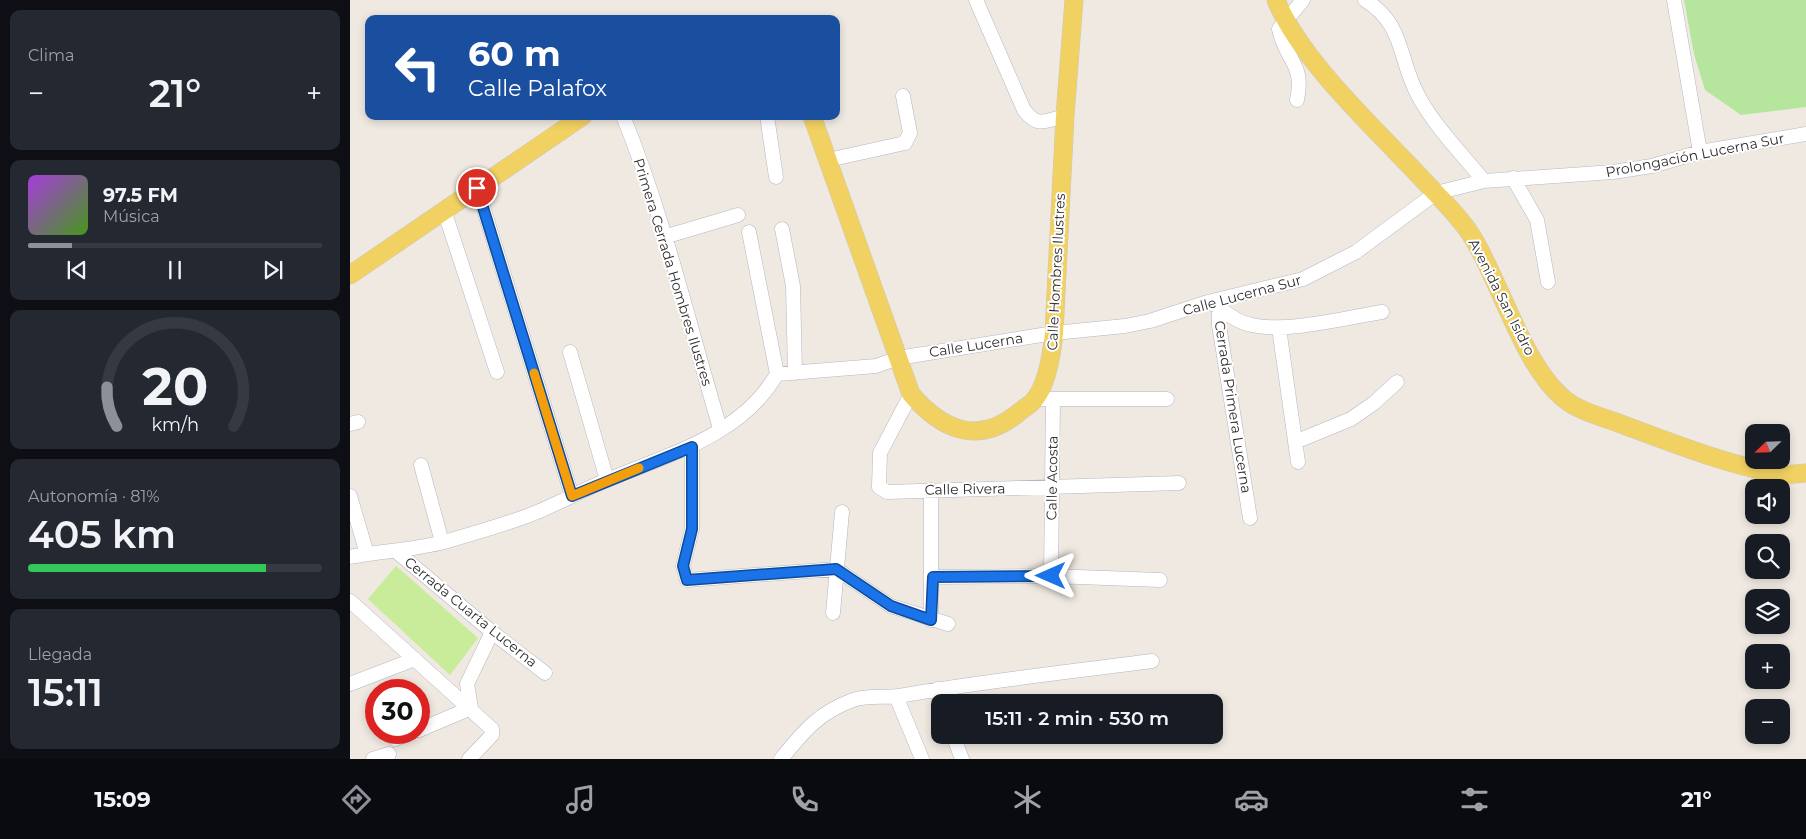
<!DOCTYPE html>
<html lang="es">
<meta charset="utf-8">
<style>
body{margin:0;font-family:Montserrat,sans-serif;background:#242831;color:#f1f3f6;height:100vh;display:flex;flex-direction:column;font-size:19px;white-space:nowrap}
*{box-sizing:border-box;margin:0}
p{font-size:16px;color:#9ea1a6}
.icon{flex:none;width:28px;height:28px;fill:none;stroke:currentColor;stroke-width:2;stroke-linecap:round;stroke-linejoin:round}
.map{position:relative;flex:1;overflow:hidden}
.details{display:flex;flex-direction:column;gap:10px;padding:10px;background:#0d0f14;width:350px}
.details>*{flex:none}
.banner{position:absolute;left:15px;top:15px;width:475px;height:105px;border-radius:10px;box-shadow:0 2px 8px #0003;background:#1a4fa0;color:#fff;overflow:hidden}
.needle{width:32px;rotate:247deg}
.buttons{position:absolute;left:1395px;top:424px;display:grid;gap:10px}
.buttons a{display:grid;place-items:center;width:45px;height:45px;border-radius:10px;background:#171b24;box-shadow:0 2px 8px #0003;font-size:25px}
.speed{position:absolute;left:15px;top:679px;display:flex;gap:10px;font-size:25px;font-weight:700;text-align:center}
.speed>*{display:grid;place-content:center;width:65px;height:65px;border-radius:50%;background:#171b24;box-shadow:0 2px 8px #0003;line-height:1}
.speed .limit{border:8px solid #d22;background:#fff;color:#111}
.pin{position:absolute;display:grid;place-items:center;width:42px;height:42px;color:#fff;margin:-21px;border:2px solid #fff;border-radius:50%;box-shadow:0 1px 5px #0007}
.me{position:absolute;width:55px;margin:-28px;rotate:270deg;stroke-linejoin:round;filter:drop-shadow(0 0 4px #0008)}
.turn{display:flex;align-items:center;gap:18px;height:105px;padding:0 20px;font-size:22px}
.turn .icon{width:65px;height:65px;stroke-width:2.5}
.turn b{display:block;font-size:35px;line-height:42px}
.big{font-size:38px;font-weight:600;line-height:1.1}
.details .card{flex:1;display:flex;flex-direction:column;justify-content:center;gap:8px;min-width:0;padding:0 18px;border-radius:10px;background:#242831}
.details .dial{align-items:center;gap:0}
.dial svg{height:130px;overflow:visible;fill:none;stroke:#363941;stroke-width:7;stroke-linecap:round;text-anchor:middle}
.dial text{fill:#f1f3f6;stroke:none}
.song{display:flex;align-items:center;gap:15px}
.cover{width:60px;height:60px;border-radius:8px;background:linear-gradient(135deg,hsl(280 70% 55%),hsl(100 70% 35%))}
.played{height:5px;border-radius:2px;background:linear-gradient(90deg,#8c9099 15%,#363941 15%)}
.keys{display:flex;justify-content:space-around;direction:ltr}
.heat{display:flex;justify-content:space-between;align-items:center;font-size:28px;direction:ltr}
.charge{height:8px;border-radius:4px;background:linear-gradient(90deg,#34c759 81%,#363941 0)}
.trip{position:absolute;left:581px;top:694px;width:292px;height:50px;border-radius:10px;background:#171b24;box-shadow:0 2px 8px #0003;font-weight:600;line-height:50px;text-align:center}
.menu{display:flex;height:80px;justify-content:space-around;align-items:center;background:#090b0e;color:#9ea1a6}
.menu .icon{width:35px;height:35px}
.menu .active{color:#8c9099}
.menu b{font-size:22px;color:#f1f3f6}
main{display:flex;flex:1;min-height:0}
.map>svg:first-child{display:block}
.green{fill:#b6e59e}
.pitch{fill:#c9ec9a}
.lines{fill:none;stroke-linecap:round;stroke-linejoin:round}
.minor-casing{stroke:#b4b7c1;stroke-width:15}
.major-casing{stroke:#c9c9c9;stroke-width:19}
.minor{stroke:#fff;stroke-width:14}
.major{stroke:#f2d163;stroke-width:18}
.route-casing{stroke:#114b97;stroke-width:12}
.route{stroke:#1a73e8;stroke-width:9}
.slow{stroke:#f59e0b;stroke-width:9}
.labels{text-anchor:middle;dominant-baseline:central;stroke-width:4;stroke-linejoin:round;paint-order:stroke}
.street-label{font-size:14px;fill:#2e2e2e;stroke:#fff}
</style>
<main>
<section class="details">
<div class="card"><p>Clima</p>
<div class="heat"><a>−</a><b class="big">21°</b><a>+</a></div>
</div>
<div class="card">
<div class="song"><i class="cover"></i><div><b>97.5 FM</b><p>Música</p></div></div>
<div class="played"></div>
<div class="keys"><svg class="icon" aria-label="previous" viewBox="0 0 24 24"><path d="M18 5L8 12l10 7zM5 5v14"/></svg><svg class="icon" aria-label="pause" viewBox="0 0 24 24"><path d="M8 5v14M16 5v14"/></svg><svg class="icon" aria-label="next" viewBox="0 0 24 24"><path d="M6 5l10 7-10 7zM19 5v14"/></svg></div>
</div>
<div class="card dial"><svg viewBox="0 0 100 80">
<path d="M14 69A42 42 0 1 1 86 69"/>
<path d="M14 69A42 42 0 0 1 8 45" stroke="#8c9099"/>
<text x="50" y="56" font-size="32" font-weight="700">20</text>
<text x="50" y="72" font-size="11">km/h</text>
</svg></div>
<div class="card"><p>Autonomía · 81%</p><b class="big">405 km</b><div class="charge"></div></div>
<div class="card"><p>Llegada</p><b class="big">15:11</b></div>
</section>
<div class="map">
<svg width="1456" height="759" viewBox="0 0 1456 759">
<rect width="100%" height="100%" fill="#efe9e1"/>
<path class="green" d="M1334,0h122v107l-65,8 -36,-25 -11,-36z"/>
<path class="pitch" d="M46,566l82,72 -28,37 -82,-76z"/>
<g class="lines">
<g class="minor-casing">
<path id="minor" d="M626,0l48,110c14,18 20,11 41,6
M1015,0c41,25 33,62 55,99 17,30 42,55 64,82
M1324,0l26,152
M947,100c8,-37 -12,-40 -18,-71l24,-29
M273,116c41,100 66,209 97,312
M417,116l9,61
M478,160l77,-17 5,-10 -7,-37
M1163,178l24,42 11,62
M127,187l95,309
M94,210l53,162
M432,229l11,57 2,87
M399,232l28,142
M314,237l74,-22
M858,302l11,5v18l31,193
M869,307c9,8 21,16 33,18 35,8 93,-7 130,-13
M929,328l19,134
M220,352l37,128
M561,394l-31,59 -1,34 8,5 292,-9
M685,399h18l-2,177
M703,399h114
M0,424l8,-2
M945,442l56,-23 23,-16 23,-21
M342,447v82l-9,37 4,14 149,-11 55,37 57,18
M71,465l21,77
M581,490v130
M0,496l17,58
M47,552l95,80 53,41
M0,557c31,-6 63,-7 94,-15 28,-8 56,-16 83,-26 27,-10 53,-25 80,-36 62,-26 134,-44 170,-106l99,-8 22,-8 156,-25 71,-7 25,-5 58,-19 95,-23 53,-27 80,-59 48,-12 129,-9 39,-6 48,-14 106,-18
M583,577l118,-1 109,4
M0,601l142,128v6l-23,24
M483,613l9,-101
M0,684l65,-25
M587,689l5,13
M546,696l26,63
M69,730l52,-22 -4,-24 25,-52
M603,735l9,24
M45,739l17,-7
M23,759l16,-5
M431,759c23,-28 37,-46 72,-59 14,-5 32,-2 46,-4 84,-15 169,-24 253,-35"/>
</g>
<g class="major-casing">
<path id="major" d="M926,0c26,63 103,132 150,183 16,17 35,35 47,55 28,46 50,126 90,160 15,13 39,19 58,26 48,18 109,42 159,50 8,1 17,0 26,-1
M462,116l99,278c30,35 66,52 106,20 5,-5 14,-9 18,-15 12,-15 17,-47 19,-66l11,-217 9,-116
M0,275l233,-159"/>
</g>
<use href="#minor" class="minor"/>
<use href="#major" class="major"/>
</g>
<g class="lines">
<g class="route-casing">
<path id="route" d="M127,188l95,308 120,-49v82l-9,37 4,14 149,-11 55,37 40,14 2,-43 118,-1"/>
</g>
<use href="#route" class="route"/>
<path class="slow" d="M184,373l38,123 67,-28"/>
</g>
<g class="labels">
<g class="street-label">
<text transform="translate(1345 155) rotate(-11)">Prolongación Lucerna Sur</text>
<text transform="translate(323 272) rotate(73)">Primera Cerrada Hombres Ilustres</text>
<text transform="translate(706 272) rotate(-87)">Calle Hombres Ilustres</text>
<text transform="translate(892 295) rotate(-15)">Calle Lucerna Sur</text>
<text transform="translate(1152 297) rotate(63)">Avenida San Isidro</text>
<text transform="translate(626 345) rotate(-9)">Calle Lucerna</text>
<text transform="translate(883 407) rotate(81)">Cerrada Primera Lucerna</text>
<text transform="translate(702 478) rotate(-89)">Calle Acosta</text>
<text transform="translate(615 489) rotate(-1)">Calle Rivera</text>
<text transform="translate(121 612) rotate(39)">Cerrada Cuarta Lucerna</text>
</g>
</g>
</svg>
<div class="buttons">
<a><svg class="needle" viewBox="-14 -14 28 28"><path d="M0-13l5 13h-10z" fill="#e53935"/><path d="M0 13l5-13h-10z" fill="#9ea1a6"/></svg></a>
<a><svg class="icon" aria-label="sound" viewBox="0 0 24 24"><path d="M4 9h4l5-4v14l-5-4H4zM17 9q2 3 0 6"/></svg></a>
<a><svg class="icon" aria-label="search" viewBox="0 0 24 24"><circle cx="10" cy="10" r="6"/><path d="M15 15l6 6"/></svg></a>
<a><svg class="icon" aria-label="layers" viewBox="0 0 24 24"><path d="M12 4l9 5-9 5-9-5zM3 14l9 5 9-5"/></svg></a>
<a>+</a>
<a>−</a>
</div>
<div class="speed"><div class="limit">30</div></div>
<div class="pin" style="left:127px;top:188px;background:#d93025"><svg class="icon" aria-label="arrive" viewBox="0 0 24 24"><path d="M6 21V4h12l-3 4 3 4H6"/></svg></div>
<svg class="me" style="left:701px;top:576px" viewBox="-20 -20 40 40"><path d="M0-17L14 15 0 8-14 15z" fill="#1a73e8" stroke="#fff" stroke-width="4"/></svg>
<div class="trip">15:11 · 2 min · 530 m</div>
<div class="banner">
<div class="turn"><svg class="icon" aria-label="left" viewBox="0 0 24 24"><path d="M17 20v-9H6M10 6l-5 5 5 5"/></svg><div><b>60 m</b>Calle Palafox</div></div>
</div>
</div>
</main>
<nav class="menu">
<b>15:09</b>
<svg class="icon active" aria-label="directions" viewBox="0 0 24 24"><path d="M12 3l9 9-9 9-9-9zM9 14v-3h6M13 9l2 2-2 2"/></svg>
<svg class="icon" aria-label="music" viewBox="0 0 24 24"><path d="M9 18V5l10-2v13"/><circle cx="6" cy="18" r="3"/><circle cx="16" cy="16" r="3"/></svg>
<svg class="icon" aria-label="phone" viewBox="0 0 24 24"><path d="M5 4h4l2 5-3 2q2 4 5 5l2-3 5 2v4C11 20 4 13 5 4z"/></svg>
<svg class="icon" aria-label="climate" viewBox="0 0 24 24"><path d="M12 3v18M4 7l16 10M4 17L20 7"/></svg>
<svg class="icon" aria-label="car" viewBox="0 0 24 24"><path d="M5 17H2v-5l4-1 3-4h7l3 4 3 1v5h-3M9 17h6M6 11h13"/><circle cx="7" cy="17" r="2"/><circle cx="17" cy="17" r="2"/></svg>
<svg class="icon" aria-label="filters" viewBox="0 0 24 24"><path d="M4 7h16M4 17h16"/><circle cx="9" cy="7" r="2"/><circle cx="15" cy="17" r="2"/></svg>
<b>21°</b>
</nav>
